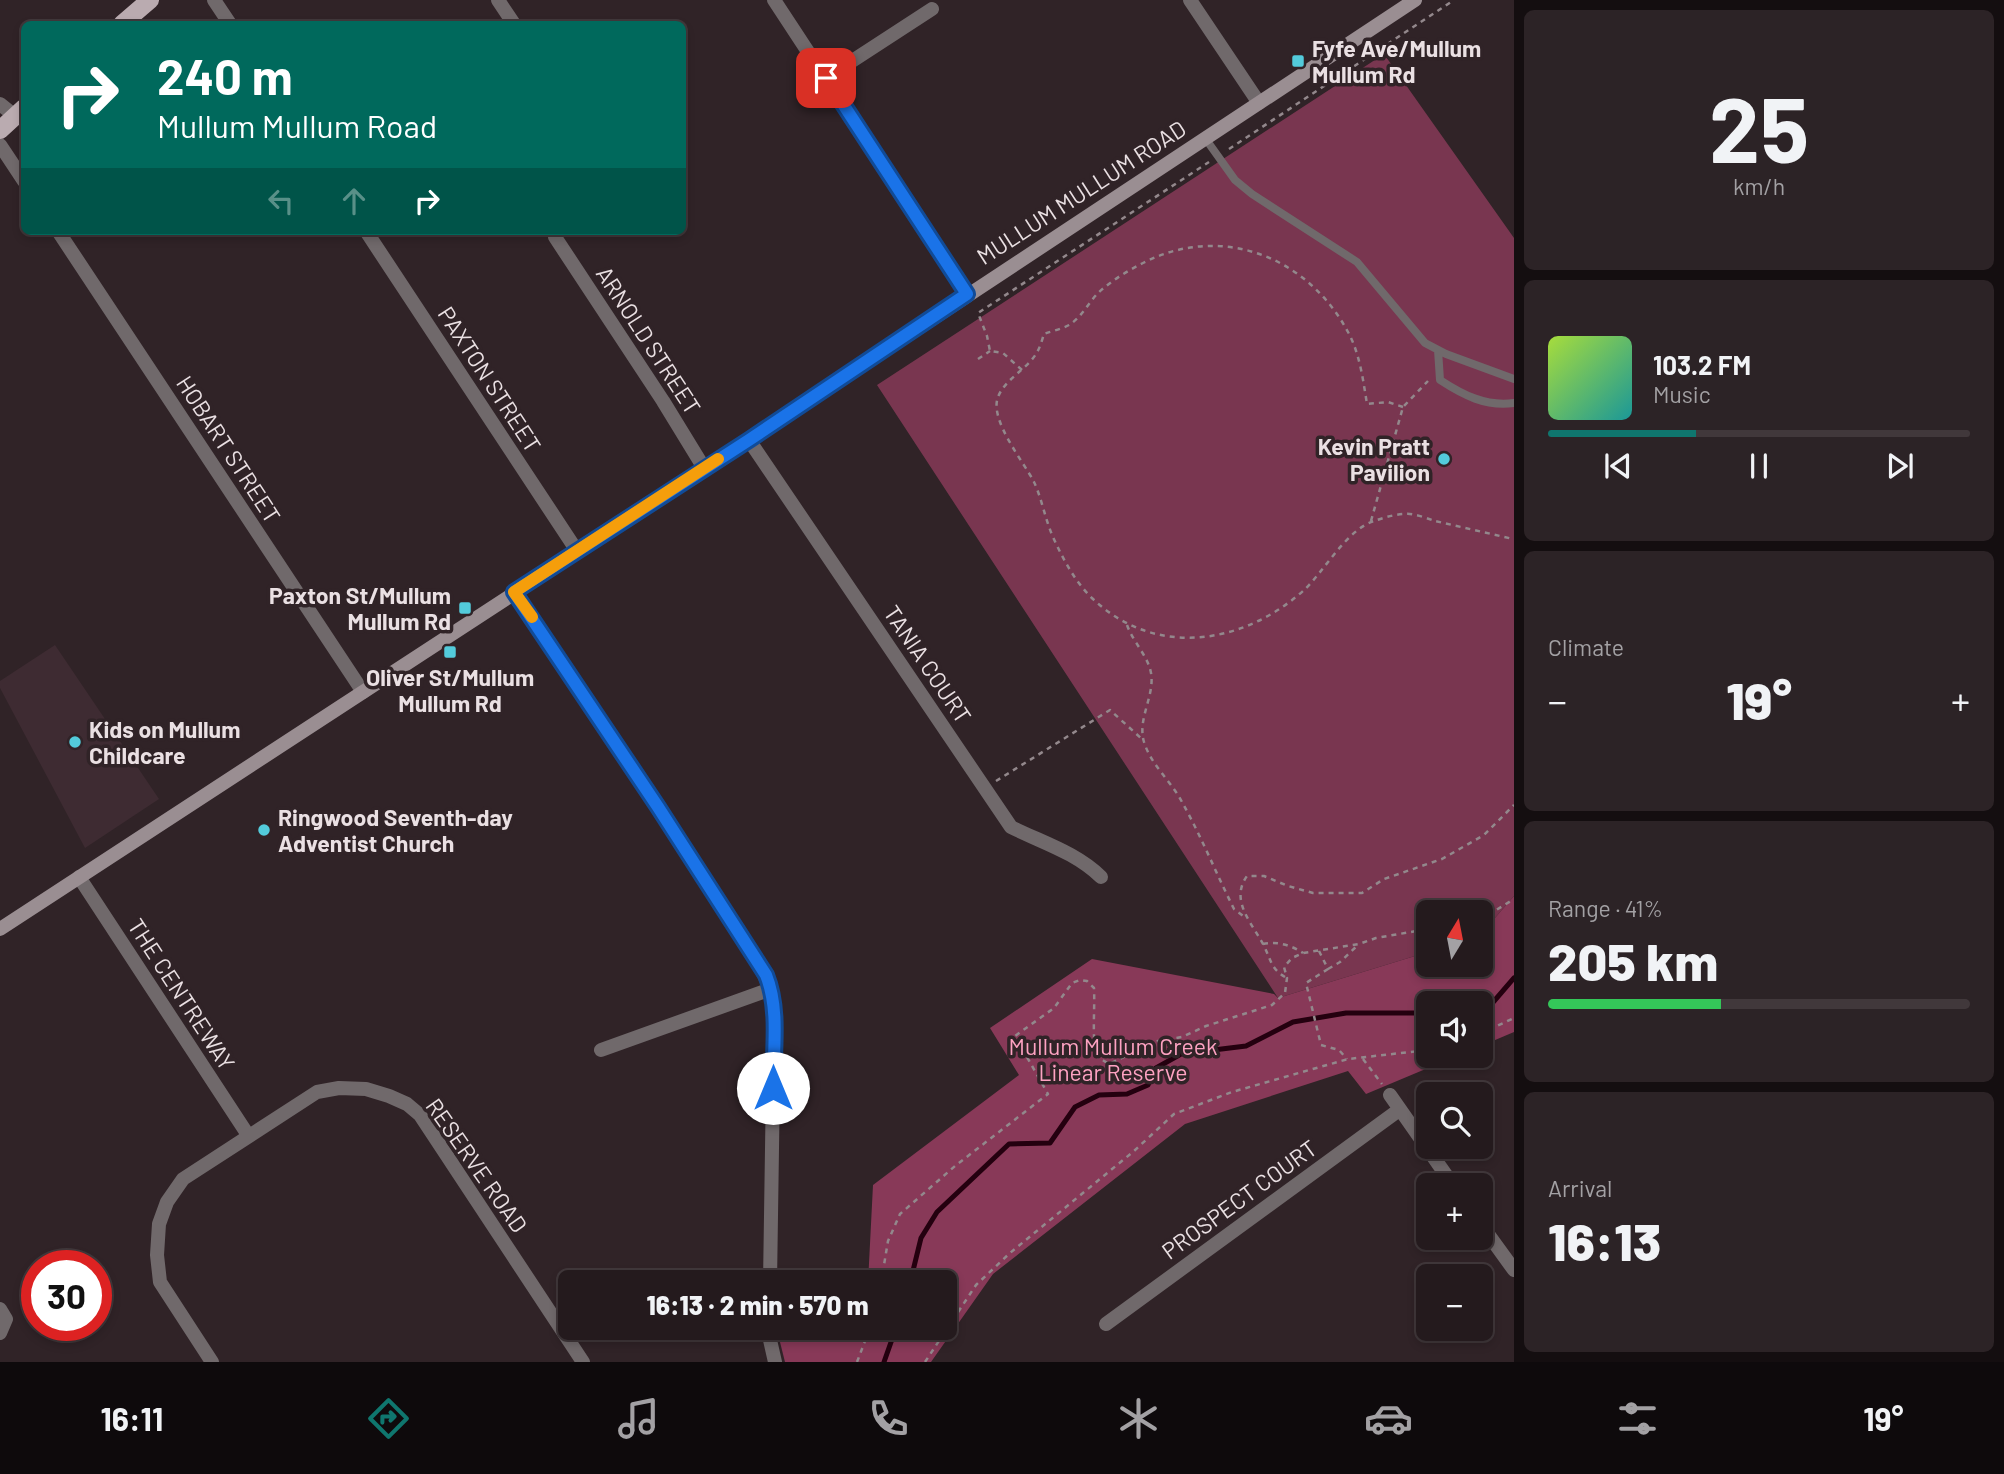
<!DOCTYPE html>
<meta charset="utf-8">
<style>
body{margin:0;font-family:Barlow,sans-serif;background:#2c2326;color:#f1f3f6;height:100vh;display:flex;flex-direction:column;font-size:26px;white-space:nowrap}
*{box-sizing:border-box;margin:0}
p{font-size:23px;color:#a3a1a4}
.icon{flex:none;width:38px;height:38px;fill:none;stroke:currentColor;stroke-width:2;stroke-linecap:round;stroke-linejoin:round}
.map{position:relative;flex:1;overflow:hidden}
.sheet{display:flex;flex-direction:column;gap:10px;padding:10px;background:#140e10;width:490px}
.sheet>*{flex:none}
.banner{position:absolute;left:21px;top:21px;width:665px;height:214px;border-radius:10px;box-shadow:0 4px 10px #0003,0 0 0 2px #41383b;background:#00695c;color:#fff;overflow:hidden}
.needle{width:46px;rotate:10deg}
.fabs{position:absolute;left:1416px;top:900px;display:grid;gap:14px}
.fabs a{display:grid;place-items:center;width:77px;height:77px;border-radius:10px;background:#241a1d;box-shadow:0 4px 10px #0003,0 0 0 2px #41383b;font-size:35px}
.speed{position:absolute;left:21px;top:1250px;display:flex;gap:14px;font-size:35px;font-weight:700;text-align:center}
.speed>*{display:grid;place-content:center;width:91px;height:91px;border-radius:50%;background:#241a1d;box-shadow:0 4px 10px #0003,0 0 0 2px #41383b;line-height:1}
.speed .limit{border:10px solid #d22;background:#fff;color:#111}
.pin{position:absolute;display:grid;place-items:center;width:60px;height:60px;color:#fff;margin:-30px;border-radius:14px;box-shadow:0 4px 10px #0006}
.me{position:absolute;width:77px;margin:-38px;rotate:0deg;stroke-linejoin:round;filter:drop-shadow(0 0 5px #0008)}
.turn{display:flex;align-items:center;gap:24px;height:147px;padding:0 21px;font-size:32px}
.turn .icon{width:91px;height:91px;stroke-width:2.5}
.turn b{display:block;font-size:49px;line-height:60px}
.lanes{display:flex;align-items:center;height:66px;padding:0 21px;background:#0003;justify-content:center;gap:35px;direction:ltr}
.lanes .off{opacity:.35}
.big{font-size:52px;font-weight:800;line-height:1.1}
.sheet .tile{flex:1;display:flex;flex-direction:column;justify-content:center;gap:10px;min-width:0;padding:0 24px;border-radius:10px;background:#2c2326}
.sheet .dial{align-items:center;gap:0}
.dial b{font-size:91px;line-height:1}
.song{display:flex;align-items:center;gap:21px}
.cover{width:84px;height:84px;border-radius:10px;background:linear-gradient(135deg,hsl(80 70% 55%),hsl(180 70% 35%))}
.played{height:7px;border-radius:4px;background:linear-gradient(90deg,#0f766e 35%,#41383b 35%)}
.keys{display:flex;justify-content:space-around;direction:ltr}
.heat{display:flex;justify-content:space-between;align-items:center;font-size:38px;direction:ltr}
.charge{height:10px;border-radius:5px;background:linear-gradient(90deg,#34c759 41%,#41383b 0)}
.trip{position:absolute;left:558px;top:1270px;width:399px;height:70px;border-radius:10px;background:#241a1d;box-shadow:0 4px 10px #0003,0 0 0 2px #41383b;font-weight:800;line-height:70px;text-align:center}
.menu{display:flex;height:112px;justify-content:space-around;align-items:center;background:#0e0a0c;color:#a3a1a4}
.menu .icon{width:49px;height:49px}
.menu .current{color:#0f766e}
.menu b{font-size:32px;color:#f1f3f6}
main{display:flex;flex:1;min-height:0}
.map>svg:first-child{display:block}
.built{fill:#3e2b32}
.green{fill:#793650}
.forest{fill:#883958}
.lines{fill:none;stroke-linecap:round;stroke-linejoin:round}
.stream{stroke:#24000f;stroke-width:5}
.path{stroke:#93888c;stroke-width:2.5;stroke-dasharray:5 5;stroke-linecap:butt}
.lane{stroke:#70696b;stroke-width:8}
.street{stroke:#70696b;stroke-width:14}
.secondary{stroke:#9a8e92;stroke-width:14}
.primary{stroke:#baabb0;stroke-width:18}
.route-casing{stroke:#114b97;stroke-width:18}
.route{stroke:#1a73e8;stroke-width:12}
.slow{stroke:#f59e0b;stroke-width:12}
.poi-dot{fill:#53cbdb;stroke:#302327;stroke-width:2.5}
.labels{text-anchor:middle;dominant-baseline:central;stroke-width:7;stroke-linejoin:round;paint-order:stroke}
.poi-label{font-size:23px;font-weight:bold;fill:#eae0e3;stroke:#302327;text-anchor:start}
.street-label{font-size:23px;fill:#eae0e3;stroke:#302327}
.park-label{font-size:23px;fill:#fea2c2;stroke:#302327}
</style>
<main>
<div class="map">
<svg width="1514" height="1362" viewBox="0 0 1514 1362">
<rect width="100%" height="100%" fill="#302327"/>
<path class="built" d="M55,645l104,154 -74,49 -85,-160v-7z"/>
<path class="green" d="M1384,54l130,184v658l-33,38 -1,-22h-52v40l-150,46 -401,-613z"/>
<path class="forest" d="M1514,896v136l-33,14 -1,-43h-52v52h31l-93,39 -18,-23 -163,53 -192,150 -62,88h-146l-5,-20v-14h165v-45h-77l5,-98 146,-110 -29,-47 102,-69 182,35 4,4 150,-46v12h52l1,-30z"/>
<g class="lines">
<path class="stream" d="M1480,1010l9,-3 25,-29
M910,1283l11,-45 16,-26 72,-68 41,-1 25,-36 24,-12 28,-1 21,-9 8,-17 25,-14 65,-8 47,-24 53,-9h82
M884,1362l12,-34"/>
<path class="path" d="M1229,149l225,-149
M978,359l12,-8
M1022,370l-19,-17 -13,-2 -3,-15 -9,-23 231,-151
M1403,407l-15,-5 -21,2c-4,-24 -7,-50 -19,-72 -41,-76 -127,-109 -205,-69 -16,8 -32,18 -45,30 -9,9 -17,25 -29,32 -7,4 -17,6 -25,9 -2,6 -4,14 -8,20 -10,16 -31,25 -38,43 -9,23 26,65 36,85 8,17 11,37 19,55 10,22 22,45 40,62 62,59 149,46 210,-8 21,-19 43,-61 71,-70 9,-3 21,-7 31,-7 9,-1 21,4 30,7 26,6 52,12 78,18
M1371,521l32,-114 25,-26
M1127,625c6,17 21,31 24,48 4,23 -14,46 -7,69 7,23 27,39 38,60 19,34 34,71 52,107l12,9
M996,781l114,-71 33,30
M1480,920l34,-21
M1263,944c14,-3 28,1 40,9
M1319,951l9,18 -22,14 15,62 18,5 8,9
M1328,969l12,-7 18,-17
M1285,977c-14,-8 -14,-17 -21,-31 -11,-22 -35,-45 -17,-70h17l24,10 25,7h49l22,-14 58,-20 42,-24 30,-30
M1480,1034l34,-16
M1363,1059l19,25
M881,1283l7,-42 12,-27 55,-48 93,-72 -33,-58 39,-28 18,-25 8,-3 7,1 7,7c1,23 -2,45 2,68l13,8 49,-23 24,-4 24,-11 66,-21 13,-12 2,-15 -3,-11 8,-9 11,-5 56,-9 17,-6 52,-9
M857,1362l13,-34
M925,1362l51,-77 34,-32 124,-102 40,-37 58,-22 116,-33 80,-9"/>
<path class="lane" d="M1205,138l30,42 17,14 105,68 68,81 21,11 68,25
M1438,350l2,30c23,15 46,27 74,23"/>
<path class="street" d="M214,0l16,24
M498,0l16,24
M774,0l193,294
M1190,0l69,103
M826,78l106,-69
M0,104l15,12
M0,145l24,36
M58,231l305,461
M366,231l211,320
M555,237l108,164 41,67
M749,440l262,387c32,16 64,25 90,50
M515,592l239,363 17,34 3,26 -4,268
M79,877l169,258
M601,1050l170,-61
M1390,1095l63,90
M1480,1223l34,47
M0,1309l6,10 -6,14
M1106,1324l293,-214
M770,1328v12l5,22
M212,1362l-52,-80 -3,-27 2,-31 8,-22 16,-23 134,-87 22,-4 27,1 23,7 18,8 13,11 163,247"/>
<path class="secondary" d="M0,929l749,-489 666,-440"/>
<path class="primary" d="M122,24l28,-24
M0,130l24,-22"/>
</g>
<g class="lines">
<g class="route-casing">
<path id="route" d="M773,1088c0,-37 7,-78 -7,-113l-108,-168 -144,-215 235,-152 218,-146 -141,-216"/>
</g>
<use href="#route" class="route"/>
<path class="slow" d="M532,617l-18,-25 204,-133"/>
</g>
<g class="poi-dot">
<rect x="1291" y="54" width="14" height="14" rx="3.5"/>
<circle cx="1444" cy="459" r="7"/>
<rect x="458" y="601" width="14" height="14" rx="3.5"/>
<rect x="443" y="645" width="14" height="14" rx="3.5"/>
<circle cx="75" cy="742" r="7"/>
<circle cx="264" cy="830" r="7"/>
</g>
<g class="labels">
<g class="poi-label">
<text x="1312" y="48">Fyfe Ave/Mullum<tspan x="1312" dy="26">Mullum Rd</tspan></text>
<text x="1430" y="446" text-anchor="end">Kevin Pratt<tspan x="1430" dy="26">Pavilion</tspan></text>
<text x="451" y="595" text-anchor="end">Paxton St/Mullum<tspan x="451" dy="26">Mullum Rd</tspan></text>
<text x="450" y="677" text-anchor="middle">Oliver St/Mullum<tspan x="450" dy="26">Mullum Rd</tspan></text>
<text x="89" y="729">Kids on Mullum<tspan x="89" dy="26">Childcare</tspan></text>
<text x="278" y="817">Ringwood Seventh-day<tspan x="278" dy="26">Adventist Church</tspan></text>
</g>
<g class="street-label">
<text transform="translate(1081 192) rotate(-33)">MULLUM MULLUM ROAD</text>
<text transform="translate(649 340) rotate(57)">ARNOLD STREET</text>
<text transform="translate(490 379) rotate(57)">PAXTON STREET</text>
<text transform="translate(229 449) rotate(57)">HOBART STREET</text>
<text transform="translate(928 664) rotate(56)">TANIA COURT</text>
<text transform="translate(182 994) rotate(57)">THE CENTREWAY</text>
<text transform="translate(477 1165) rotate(55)">RESERVE ROAD</text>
<text transform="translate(1239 1199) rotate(-36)">PROSPECT COURT</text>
</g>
<g class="park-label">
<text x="1113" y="1046">Mullum Mullum Creek<tspan x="1113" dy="26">Linear Reserve</tspan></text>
</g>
</g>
</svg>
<div class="fabs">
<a><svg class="needle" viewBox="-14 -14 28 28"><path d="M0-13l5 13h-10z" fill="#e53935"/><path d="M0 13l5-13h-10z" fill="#a3a1a4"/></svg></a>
<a><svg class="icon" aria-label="sound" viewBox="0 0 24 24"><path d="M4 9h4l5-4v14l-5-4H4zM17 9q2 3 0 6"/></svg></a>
<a><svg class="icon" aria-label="search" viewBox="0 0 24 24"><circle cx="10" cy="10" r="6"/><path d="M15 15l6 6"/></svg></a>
<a>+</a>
<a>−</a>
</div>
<div class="speed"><div class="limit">30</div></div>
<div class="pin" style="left:826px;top:78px;background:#d93025"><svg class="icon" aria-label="arrive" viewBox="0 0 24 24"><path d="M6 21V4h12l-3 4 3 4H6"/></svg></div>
<svg class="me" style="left:773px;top:1088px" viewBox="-20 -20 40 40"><circle r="19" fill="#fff"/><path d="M0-13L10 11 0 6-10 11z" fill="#1a73e8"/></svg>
<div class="trip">16:13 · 2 min · 570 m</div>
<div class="banner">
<div class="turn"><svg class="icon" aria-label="right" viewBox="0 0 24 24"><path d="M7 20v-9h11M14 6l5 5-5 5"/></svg><div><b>240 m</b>Mullum Mullum Road</div></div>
<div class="lanes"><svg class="icon off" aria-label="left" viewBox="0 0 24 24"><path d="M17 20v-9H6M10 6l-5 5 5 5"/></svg><svg class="icon off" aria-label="ahead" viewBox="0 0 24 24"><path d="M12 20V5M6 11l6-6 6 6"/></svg><svg class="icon" aria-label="right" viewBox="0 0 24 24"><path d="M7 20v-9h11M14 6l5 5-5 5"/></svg></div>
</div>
</div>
<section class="sheet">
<div class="tile dial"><b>25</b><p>km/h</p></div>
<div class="tile">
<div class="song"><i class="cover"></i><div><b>103.2 FM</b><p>Music</p></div></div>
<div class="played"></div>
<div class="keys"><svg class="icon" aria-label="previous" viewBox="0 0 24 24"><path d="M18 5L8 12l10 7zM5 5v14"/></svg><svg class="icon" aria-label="pause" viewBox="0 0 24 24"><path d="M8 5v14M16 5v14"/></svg><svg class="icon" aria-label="next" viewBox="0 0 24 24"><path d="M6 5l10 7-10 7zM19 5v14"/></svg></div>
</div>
<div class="tile"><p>Climate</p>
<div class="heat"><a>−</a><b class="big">19°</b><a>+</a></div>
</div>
<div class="tile"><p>Range · 41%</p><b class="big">205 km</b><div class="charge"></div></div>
<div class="tile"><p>Arrival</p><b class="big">16:13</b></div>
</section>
</main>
<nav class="menu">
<b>16:11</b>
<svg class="icon current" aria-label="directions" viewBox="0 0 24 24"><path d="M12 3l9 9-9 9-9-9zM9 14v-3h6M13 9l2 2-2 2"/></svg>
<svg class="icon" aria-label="music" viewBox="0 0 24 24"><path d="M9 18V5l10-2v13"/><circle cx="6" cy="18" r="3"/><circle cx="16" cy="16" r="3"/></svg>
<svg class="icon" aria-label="phone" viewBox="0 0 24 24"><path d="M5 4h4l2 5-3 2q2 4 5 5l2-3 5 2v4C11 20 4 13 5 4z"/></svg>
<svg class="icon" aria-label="climate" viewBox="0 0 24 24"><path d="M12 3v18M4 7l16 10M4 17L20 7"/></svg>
<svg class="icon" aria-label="car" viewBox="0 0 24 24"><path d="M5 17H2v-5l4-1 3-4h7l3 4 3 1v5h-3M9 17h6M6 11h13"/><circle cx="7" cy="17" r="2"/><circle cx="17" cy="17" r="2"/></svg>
<svg class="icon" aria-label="filters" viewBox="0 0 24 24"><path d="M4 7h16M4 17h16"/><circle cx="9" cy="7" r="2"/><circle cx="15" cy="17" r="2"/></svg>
<b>19°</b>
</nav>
